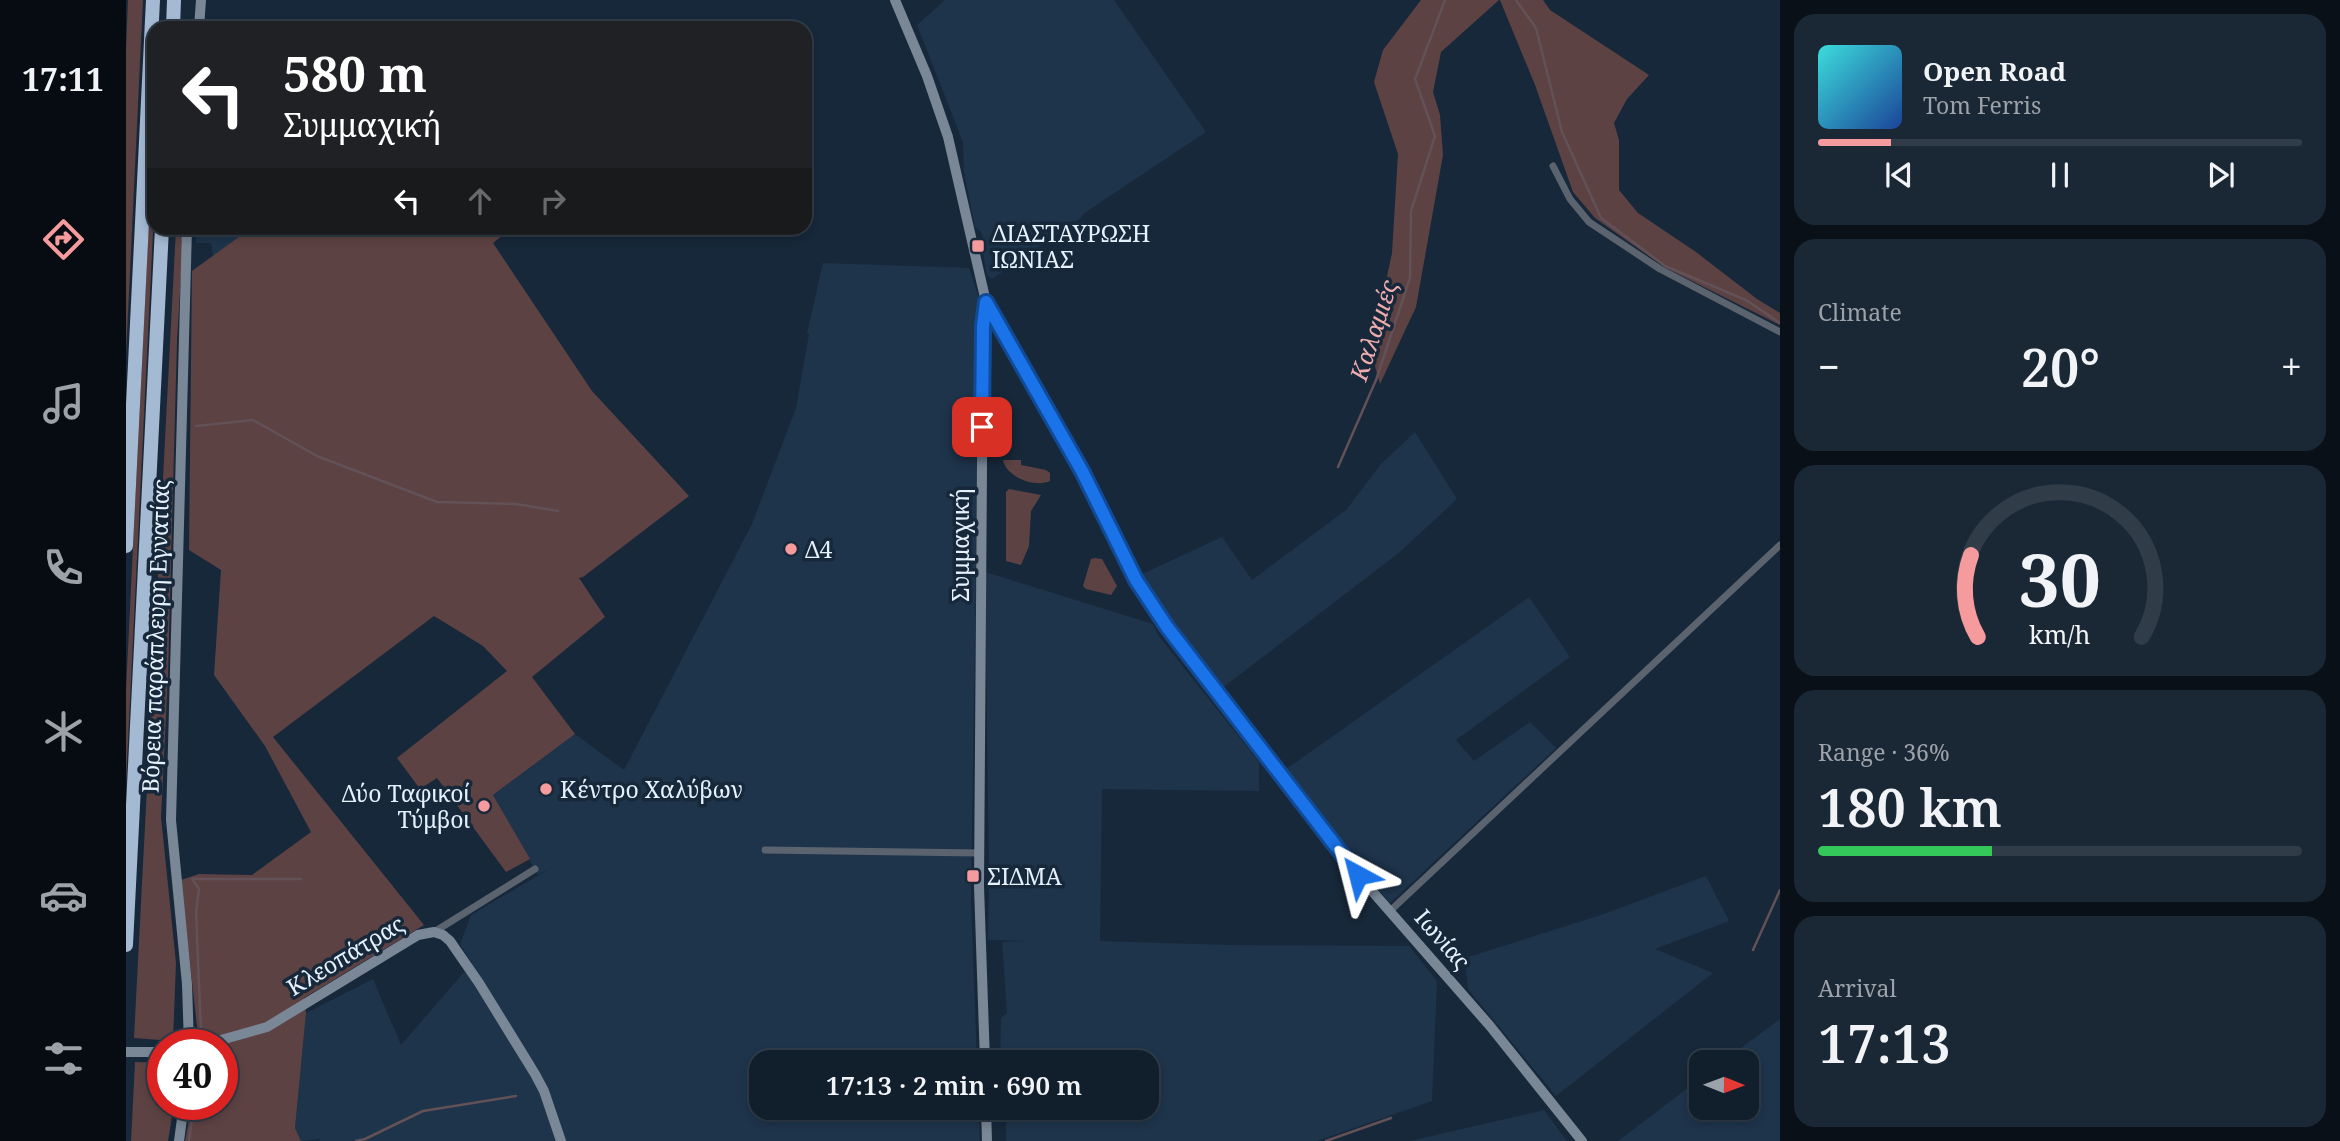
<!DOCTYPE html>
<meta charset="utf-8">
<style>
body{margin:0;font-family:"Noto Serif",serif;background:#1a2734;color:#f1f3f6;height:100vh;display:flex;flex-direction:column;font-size:26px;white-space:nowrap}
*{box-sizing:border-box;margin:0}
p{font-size:23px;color:#9ca2a9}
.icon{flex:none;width:38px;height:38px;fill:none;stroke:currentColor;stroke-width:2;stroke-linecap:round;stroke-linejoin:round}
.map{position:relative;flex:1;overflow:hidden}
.panel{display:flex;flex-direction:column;gap:14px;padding:14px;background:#091018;width:560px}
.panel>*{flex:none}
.guide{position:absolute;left:21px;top:21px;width:665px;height:214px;border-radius:21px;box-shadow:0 4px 10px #0003,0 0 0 2px #303c48;background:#202124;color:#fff;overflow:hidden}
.needle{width:46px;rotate:91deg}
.fabs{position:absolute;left:1563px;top:1050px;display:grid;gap:14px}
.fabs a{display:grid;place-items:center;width:70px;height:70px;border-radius:14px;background:#111e2c;box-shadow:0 4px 10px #0003,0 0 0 2px #303c48;font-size:35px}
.speed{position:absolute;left:21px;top:1029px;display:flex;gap:14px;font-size:35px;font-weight:700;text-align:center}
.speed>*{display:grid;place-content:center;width:91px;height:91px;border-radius:50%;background:#111e2c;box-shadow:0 4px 10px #0003,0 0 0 2px #303c48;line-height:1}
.speed .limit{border:10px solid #d22;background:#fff;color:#111}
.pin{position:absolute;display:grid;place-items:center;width:60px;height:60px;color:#fff;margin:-30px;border-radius:14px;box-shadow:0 4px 10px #0006}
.me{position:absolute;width:77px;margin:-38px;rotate:322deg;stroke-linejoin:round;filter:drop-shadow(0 0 5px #0008)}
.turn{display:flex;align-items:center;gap:24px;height:147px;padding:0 21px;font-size:32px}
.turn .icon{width:91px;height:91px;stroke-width:2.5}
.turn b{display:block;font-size:49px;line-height:60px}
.lanes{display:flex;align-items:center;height:66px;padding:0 21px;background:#0003;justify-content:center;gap:35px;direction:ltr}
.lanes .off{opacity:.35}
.big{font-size:52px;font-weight:600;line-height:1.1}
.panel .card{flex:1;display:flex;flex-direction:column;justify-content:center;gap:10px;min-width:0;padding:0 24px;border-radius:21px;background:#1a2734}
.panel .dial{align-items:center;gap:0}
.dial svg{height:182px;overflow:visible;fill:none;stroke:#303c48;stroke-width:7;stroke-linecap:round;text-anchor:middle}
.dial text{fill:#f1f3f6;stroke:none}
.song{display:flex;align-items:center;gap:21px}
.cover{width:84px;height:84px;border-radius:10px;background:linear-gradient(135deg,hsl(180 70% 55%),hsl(220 70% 35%))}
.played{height:7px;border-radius:4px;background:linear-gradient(90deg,#f59b9e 15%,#303c48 15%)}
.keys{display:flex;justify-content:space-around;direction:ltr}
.heat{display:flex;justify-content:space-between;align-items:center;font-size:38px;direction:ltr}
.charge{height:10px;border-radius:5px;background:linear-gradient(90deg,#34c759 36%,#303c48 0)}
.trip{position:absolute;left:623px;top:1050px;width:410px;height:70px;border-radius:21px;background:#111e2c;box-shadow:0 4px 10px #0003,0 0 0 2px #303c48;font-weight:600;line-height:70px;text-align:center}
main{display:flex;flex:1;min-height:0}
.dock{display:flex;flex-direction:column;width:126px;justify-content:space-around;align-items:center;background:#070c12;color:#9ca2a9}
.dock .icon{width:49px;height:49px}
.dock .selected{color:#f59b9e}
.dock b{font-size:32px;color:#f1f3f6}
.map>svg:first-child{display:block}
.built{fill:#1e344b}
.green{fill:#5d4243}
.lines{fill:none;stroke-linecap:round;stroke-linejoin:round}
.stream{stroke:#625157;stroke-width:2.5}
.street{stroke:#5b646e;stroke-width:7}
.secondary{stroke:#798796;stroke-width:10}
.highway{stroke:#a4b9d2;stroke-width:14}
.route-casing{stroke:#114b97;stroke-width:18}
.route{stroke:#1a73e8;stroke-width:12}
.poi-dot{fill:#f59b9e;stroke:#17283a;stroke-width:2.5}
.labels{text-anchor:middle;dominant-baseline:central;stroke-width:7;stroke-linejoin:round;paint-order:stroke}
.poi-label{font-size:23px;fill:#e6f1fe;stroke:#17283a;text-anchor:start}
.street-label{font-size:23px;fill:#e6f1fe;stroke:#17283a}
.water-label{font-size:24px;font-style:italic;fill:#eeabad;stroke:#17283a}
</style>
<main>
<nav class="dock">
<b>17:11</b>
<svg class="icon selected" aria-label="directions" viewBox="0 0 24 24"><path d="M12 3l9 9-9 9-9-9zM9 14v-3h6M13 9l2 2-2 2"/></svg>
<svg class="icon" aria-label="music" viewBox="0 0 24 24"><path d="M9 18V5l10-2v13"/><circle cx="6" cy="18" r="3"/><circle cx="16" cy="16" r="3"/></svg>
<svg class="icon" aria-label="phone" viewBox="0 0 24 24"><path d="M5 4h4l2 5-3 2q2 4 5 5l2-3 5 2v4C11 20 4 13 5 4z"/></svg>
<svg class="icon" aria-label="climate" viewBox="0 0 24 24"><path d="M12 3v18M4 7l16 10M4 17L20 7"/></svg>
<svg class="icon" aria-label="car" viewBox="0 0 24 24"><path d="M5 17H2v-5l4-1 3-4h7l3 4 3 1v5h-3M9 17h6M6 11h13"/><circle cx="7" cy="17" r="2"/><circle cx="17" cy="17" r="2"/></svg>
<svg class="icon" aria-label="filters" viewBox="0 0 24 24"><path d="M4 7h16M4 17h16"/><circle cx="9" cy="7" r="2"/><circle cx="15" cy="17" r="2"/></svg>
</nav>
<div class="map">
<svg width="1654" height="1141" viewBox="0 0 1654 1141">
<rect width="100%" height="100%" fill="#17283a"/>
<path class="built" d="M819,0h169l92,132 -123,82 -2,4 -89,61 -5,-4 -4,-22 3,-4 -5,-17 -6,-5 -11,-55 -1,-30 -46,-117z
M71,228h54l-38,28 -2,-13h-15z
M697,263l146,5 11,33 -9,601 6,160h-216v46h218l1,33h-661l1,-2 -19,2 -6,-13 11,-115 67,-34 28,66 71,-82 -12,-19 11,-29 85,-50 -18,10 -45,-80 82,-61 49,36 128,-246 44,-116 13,-74 -2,-1z
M1289,432l42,67 -57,53 -179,137 -44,-56 -39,-57 84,-39 30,43 94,-70 35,-46z
M859,572l168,52 5,11 101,127v29l-157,-2 -2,152 129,4 180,1 28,35 -5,120 -115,40h-311v-33h140v-46h-146l1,-44 6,-5 -5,-71 25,-1 -39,-1 1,-57 6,-5v-7l-6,-6z
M1403,597l41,60 -114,83 18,21 56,-39 26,26 -166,155 -45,-53 -60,-80z
M1580,876l23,45 -74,28 58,24 -157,123 -88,-107 -3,-31 136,-43z
M1654,1019v122h-162l83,-63v30h45v-46h-24z
M1418,1110l23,31h-157z"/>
<path class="green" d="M2,0h15l-17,355v-305z
M1295,0h78l-58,52 -8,40 7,23 3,40 -27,152 -36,77 -9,-32 21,-99 6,-99 -24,-72 9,-32z
M1374,0h43l7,10 99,65 -22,24 -13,24 5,17v50l19,23 58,39 61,47 23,14v12l-114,-57 -71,-50 -22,-26 -38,-107z
M28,118v94l-28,570v-92z
M50,228h8l-7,112 -9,334 -7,143 15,146 -3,78 -39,-3z
M125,228h261l-19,15 99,148 97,105 -106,81 -4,1 26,39 -73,60 43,57 -82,61 37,64 -24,13 -69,-94 -17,11 -23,-31 110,-87 -24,-25 -49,-30 -161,121 151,188 -120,73 2,15 -11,115 6,13h-116l7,-37h30v-59h-23l-18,-165 18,-6 53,1 59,-43 -46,-86 -51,-71 7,-105 -32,-20 3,-279z
M877,460h18v5l25,5 4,3v8c-15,7 -44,-4 -47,-21z
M883,489l32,6 -10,16 -2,35 -8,19 -15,-4v-69z
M969,558l7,1 15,27 -6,9 -25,-6 -3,-3 8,-27z
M9,1062l28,1v41h11l-6,37h-37z"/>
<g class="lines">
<path class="stream" d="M1390,0l20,28 26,104 39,86 64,48 81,34 34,23
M70,426l57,-6 64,36 120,46 79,2 42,7
M1212,467l38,-87 34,-102 1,-67 24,-75 -20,-57 30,-79
M66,879l7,10 -3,23 5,120
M66,879h109
M1627,950l27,-60
M63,1141l5,-37
M230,1141l9,-2 58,-28 93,-15
M1200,1141l65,-23"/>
<path class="street" d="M1427,166l17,33 19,23 71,47 120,63
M639,850l214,3
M1264,911l390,-366
M308,932l101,-63"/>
<path class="secondary" d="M769,0l32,76 21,61 38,165 -3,24 -4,560 6,176
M73,28l2,-28
M61,228l-16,592 16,164 2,61
M860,302l96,169 54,109 31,47 191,248 132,151 92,115
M77,1045l64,-18 151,-92 16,-3 9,3 7,6 29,42 56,91 9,17 17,50
M0,1052h37
M860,1108l1,33
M53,1141l5,-37"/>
<path class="highway" d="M47,28l1,-28
M0,546l27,-546
M0,945l36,-717"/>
</g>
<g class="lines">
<g class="route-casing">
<path id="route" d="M856,427l1,-101 3,-24 96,169 54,109 31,47 191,248"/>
</g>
<use href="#route" class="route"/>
</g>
<g class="poi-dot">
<rect x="845" y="239" width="14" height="14" rx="3.5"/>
<circle cx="665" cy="549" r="7"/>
<circle cx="420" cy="789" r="7"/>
<circle cx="358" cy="806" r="7"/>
<rect x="840" y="869" width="14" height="14" rx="3.5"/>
</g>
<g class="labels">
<g class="poi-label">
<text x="866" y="233">ΔΙΑΣΤΑΥΡΩΣΗ<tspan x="866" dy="26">ΙΩΝΙΑΣ</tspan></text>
<text x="679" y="549">Δ4</text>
<text x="434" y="789">Κέντρο Χαλύβων</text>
<text x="344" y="793" text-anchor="end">Δύο Ταφικοί<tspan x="344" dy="26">Τύμβοι</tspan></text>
<text x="861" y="876">ΣΙΔΜΑ</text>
</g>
<g class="street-label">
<text transform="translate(834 545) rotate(-90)">Συμμαχική</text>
<text transform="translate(29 636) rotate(-88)">Βόρεια παράπλευρη Εγνατίας</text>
<text transform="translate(1317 939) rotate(49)">Ιωνίας</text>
<text transform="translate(219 955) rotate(-31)">Κλεοπάτρας</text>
</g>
<g class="water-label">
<text transform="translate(1247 330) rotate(-72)">Καλαμιές</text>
</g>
</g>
</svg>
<div class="fabs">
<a><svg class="needle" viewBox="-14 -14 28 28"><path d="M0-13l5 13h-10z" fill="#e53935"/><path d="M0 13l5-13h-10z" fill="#9ca2a9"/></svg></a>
</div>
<div class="speed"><div class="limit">40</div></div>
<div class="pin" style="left:856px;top:427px;background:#d93025"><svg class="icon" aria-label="arrive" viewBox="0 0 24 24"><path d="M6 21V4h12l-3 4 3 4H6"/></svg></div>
<svg class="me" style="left:1232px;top:875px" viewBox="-20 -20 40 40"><path d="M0-17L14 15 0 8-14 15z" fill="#1a73e8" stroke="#fff" stroke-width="4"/></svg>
<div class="trip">17:13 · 2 min · 690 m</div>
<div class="guide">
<div class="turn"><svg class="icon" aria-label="left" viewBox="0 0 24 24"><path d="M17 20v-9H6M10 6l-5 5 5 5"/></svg><div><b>580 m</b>Συμμαχική</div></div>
<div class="lanes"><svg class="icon" aria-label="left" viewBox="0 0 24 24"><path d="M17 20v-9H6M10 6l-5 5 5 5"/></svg><svg class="icon off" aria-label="ahead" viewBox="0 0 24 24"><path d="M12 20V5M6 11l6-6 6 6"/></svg><svg class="icon off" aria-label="right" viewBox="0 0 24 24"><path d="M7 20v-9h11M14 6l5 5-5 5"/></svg></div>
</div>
</div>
<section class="panel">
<div class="card">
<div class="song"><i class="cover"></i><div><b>Open Road</b><p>Tom Ferris</p></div></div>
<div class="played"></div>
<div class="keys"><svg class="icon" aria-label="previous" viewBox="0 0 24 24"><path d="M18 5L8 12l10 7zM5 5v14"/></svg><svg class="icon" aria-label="pause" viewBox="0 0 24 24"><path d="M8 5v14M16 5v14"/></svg><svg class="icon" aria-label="next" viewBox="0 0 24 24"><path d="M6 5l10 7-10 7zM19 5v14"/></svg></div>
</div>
<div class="card"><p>Climate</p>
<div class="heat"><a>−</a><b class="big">20°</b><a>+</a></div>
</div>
<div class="card dial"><svg viewBox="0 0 100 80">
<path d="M14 69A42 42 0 1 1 86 69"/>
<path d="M14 69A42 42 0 0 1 11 33" stroke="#f59b9e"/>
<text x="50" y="56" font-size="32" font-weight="700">30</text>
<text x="50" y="72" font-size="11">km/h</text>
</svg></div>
<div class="card"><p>Range · 36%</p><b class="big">180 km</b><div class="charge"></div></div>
<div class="card"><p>Arrival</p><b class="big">17:13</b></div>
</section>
</main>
